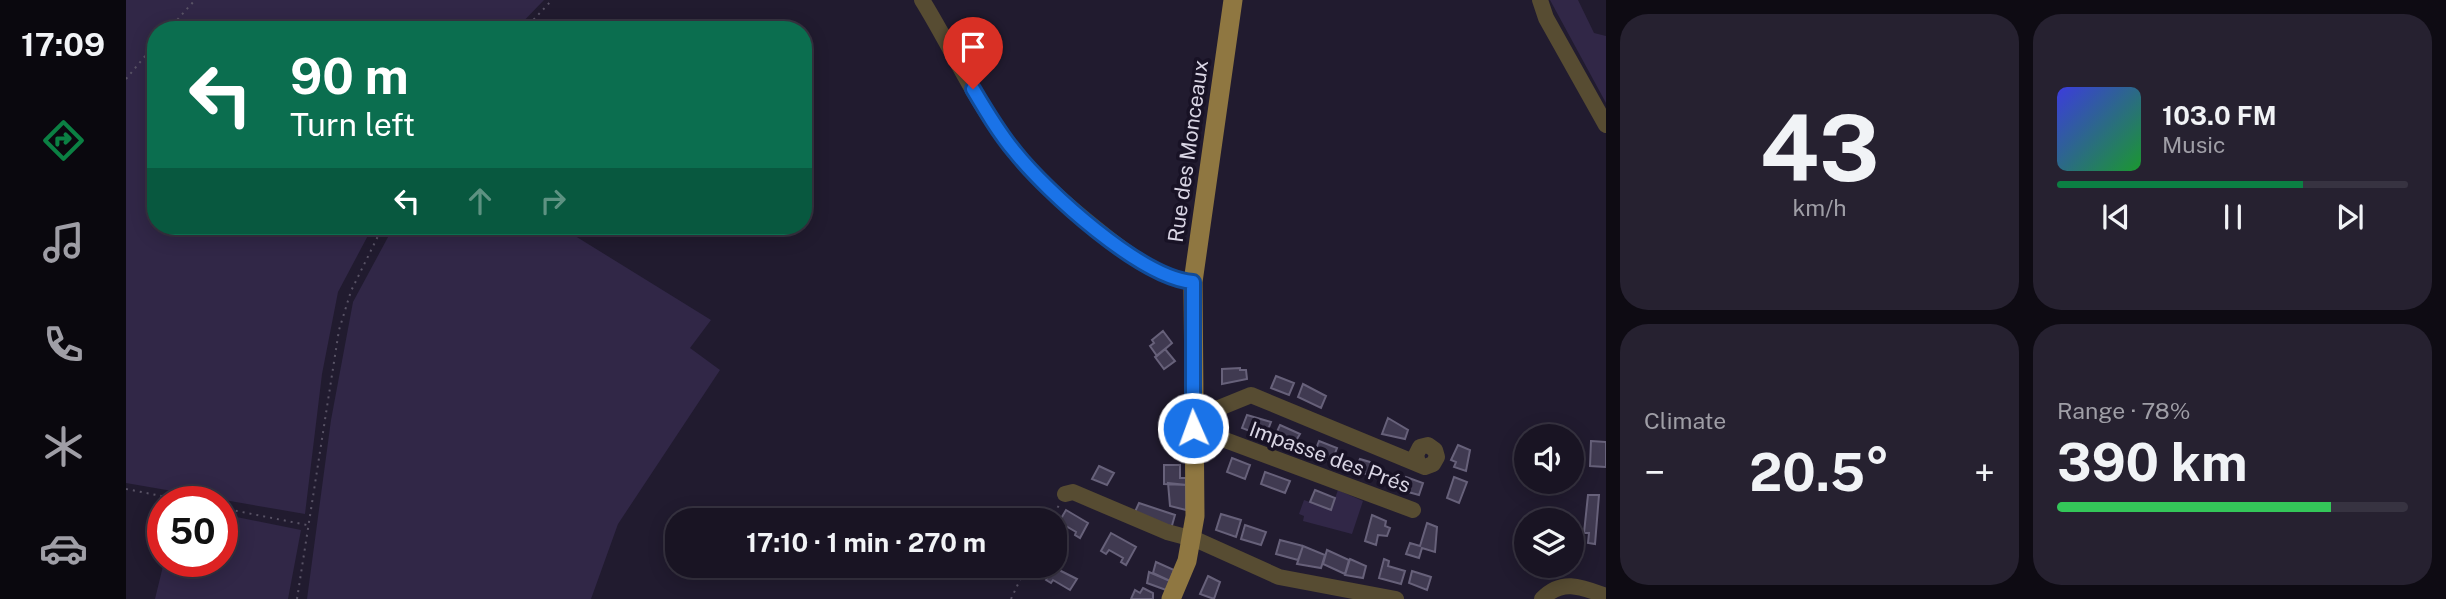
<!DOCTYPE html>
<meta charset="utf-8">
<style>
body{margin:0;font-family:"Public Sans",sans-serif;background:#262130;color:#f1f3f6;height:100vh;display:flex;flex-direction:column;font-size:26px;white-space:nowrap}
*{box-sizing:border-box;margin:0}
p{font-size:23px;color:#9f9ea6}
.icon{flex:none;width:38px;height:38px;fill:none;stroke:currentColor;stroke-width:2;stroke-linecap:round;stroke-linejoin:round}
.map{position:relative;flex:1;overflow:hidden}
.side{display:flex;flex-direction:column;gap:14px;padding:14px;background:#0e0b13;width:840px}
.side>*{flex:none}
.top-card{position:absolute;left:21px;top:21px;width:665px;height:214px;border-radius:28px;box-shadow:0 4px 18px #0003,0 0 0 2px #373341;background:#0b6e4f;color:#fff;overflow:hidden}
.controls{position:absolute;left:1388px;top:424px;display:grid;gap:14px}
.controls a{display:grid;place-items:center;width:70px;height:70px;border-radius:50%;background:#191423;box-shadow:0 4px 18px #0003,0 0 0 2px #373341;font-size:35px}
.speed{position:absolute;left:21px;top:486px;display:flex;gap:14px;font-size:35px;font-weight:700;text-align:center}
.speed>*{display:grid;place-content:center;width:91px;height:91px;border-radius:50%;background:#191423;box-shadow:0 4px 18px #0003,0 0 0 2px #373341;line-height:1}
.speed .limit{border:10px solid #d22;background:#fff;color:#111}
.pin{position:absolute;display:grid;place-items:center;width:60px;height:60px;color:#fff;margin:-72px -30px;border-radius:50% 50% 50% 0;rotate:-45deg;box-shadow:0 0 7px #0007}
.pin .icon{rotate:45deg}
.me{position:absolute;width:77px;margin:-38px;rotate:358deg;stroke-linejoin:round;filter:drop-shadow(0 0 5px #0008)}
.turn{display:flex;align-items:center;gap:24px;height:147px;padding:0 28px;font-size:32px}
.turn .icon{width:91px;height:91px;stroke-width:2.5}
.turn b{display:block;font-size:49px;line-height:60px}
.lanes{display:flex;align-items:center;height:66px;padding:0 28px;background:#0003;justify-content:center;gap:35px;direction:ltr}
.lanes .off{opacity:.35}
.big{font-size:52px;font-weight:700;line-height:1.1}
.side .tile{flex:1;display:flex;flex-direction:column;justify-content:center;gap:10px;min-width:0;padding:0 24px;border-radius:28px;background:#262130}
.side .dial{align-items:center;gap:0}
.dial b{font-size:91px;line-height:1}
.song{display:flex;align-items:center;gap:21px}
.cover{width:84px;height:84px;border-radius:10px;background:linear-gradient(135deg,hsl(240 70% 55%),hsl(130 70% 35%))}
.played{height:7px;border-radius:4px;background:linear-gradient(90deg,#0b8043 70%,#373341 70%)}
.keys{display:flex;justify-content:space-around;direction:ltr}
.heat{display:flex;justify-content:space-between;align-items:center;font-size:38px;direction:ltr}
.charge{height:10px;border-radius:5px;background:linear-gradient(90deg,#34c759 78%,#373341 0)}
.side .tiles{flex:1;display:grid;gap:14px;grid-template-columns:repeat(2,1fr)}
.trip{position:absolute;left:539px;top:508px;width:402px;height:70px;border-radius:28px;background:#191423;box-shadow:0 4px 18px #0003,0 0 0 2px #373341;font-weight:700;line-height:70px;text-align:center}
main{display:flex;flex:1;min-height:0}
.dock{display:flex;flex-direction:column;width:126px;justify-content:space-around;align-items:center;background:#0a080e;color:#9f9ea6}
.dock .icon{width:49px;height:49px}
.dock .on{color:#0b8043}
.dock b{font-size:32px;color:#f1f3f6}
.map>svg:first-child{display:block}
.green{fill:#312747}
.building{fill:#403a51;stroke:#67617a;stroke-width:2}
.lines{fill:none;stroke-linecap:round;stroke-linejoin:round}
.path{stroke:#595366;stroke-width:2;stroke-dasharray:2 5;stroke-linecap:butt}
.minor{stroke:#574c32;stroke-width:16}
.major{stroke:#8f7741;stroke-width:19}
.route-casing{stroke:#114b97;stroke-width:18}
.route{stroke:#1a73e8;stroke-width:12}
.labels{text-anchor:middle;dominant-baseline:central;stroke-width:7;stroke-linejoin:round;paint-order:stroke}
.street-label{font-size:21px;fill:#d9d5e4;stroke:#181225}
</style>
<main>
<nav class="dock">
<b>17:09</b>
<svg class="icon on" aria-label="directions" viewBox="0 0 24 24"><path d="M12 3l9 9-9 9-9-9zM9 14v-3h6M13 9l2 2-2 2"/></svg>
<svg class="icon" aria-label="music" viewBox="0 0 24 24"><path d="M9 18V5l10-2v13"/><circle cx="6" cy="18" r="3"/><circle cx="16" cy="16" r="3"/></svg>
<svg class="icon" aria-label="phone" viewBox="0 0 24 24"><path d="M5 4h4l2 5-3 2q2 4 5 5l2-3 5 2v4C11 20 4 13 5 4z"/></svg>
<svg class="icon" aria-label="climate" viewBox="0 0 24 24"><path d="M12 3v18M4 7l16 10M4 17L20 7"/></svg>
<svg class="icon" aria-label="car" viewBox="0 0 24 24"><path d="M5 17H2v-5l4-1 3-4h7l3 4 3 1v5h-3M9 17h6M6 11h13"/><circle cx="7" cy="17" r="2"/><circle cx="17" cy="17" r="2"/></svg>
</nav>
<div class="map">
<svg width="1480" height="599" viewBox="0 0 1480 599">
<rect width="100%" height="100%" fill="#211b2f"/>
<path class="green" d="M0,0h418l-29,30h-359v196h217l-35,66 -16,82 -17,140 -179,-31z
M1424,0h28l16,33 12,3v67z
M268,226h165l152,94 -21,28 30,22 -102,154 -27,75h-284l24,-179 22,-118z
M1212,490l25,11 -11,33 -49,-13 1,-5 -5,-2 5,-14 27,9z
M96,514l79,16 -13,69h-133l9,-37h58z"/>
<path class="building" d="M1037,331l9,12 -15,13 -7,-10 4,-3 -2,-3z
M1039,349l10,12 -11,8 -9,-12z
M1114,368v2h6l1,9 -25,5v-15z
M1150,376l18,7 -5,12 -18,-7z
M1177,384l23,12 -5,12 -23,-11z
M1121,415l24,7 -6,15 -23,-9z
M1262,418l20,12 -3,9 -23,-5z
M1154,425l20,9 -6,10 -19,-8z
M1193,441l18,7 -5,13 -18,-7z
M1465,441l15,1v25l-16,-1z
M1332,445l12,5 -4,21 -12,-4 2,-5 -5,-2z
M1106,458l18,7 -5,14 -18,-7z
M1234,459l20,6 -5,13 -20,-8z
M1038,465h16v13h6v7l-22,-1z
M973,466l15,7 -7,12 -15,-6z
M1139,472l25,9 -5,12 -24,-9z
M1280,477l17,6 -4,12 -18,-5z
M1328,477l13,5 -8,21 -12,-5z
M1042,483l18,2v25l-16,-4z
M1189,490l20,8 -4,12 -21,-8z
M1462,495h11l-4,49 -7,-1 1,-10h-5z
M1013,503l36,12 -4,14 -37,-15z
M940,510l22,13 -8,15 -5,-3 1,-3 -17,-10z
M1095,514l20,6 -5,17 -20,-7z
M1246,515l14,6 -1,5 5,2 -3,8 -9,-1 -2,10 -11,-4z
M1301,523l10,4 -2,25 -13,-4 -3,10 -13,-4 4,-11 10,3z
M1119,525l21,7 -5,13 -20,-6z
M985,533l25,14 -10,18 -5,-3 2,-4 -14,-8 -3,4 -5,-3z
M1154,540l23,6 -5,14 -22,-6z
M1177,546l22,9 -4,13 -24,-4z
M1201,550l22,10 -4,14 -22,-10z
M1224,559l16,7 -3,12 -18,-3z
M1258,559l5,2 -1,5 17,5 -4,13 -22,-6z
M1030,562l18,8 -4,11 -17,-8z
M927,567l24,12 -7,11 -17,-10 -2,3 -5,-3z
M1286,571l19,6 -4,13 -18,-7z
M1023,572l21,9 -4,9 -19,-7z
M1082,576l12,6 -6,17 -14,-5z
M1017,588l10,5v6h-22l4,-9 5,3z"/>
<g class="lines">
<path class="path" d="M42,30l27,-30
M398,30l28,-30
M0,79l30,-36
M0,489l66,13
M96,508l85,17
M925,520l8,-15
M171,599l42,-269 12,-39 32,-65
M885,599l16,-34"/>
<path class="minor" d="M796,0c28,45 50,95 82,138 29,39 66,70 104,100 23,18 54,41 85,44
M1414,0l6,18 60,107
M1066,408h27l32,-13 174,72 8,-3 4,-7 -2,-7 -7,-5 -8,2 -4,8 2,8
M1067,428l220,82
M939,494l8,-2 94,40 30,8 82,37 117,22
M1416,599c20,-21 40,-12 64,-3"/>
<path class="major" d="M1045,599l16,-38 8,-45 -2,-234 40,-282"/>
</g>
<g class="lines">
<g class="route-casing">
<path id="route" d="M847,89c13,22 26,44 42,63 32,40 126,126 178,130v146"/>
</g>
<use href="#route" class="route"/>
</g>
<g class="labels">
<g class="street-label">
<text transform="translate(1062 151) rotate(-82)">Rue des Monceaux</text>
<text transform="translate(1204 457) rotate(20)">Impasse des Prés</text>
</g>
</g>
</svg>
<div class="controls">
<a><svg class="icon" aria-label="sound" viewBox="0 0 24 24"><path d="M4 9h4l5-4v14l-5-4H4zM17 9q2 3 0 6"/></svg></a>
<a><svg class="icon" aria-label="layers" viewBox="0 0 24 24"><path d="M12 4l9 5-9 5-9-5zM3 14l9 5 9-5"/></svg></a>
</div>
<div class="speed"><div class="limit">50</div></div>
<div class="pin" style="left:847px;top:89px;background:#d93025"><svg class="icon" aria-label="arrive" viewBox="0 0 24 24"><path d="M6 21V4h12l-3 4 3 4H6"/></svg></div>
<svg class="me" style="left:1067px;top:428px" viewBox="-20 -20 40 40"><circle r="17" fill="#1a73e8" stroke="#fff" stroke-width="3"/><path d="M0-11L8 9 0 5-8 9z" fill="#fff"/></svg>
<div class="trip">17:10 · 1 min · 270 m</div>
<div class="top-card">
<div class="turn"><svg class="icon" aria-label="left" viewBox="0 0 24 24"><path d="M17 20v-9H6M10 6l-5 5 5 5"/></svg><div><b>90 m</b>Turn left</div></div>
<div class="lanes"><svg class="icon" aria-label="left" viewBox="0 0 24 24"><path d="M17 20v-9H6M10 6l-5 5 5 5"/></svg><svg class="icon off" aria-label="ahead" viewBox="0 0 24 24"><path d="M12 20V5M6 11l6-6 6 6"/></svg><svg class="icon off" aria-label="right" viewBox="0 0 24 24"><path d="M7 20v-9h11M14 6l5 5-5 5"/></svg></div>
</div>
</div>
<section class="side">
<div class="tiles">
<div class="tile dial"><b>43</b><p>km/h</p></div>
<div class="tile">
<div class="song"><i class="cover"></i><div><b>103.0 FM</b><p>Music</p></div></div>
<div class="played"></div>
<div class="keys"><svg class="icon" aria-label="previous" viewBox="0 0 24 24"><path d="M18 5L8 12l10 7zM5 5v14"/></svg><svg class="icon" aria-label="pause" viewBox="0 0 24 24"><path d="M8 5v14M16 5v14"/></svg><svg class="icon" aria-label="next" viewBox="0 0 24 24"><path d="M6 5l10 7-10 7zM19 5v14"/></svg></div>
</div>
<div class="tile"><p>Climate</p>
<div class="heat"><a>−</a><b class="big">20.5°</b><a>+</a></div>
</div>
<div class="tile"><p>Range · 78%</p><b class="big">390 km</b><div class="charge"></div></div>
</div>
</section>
</main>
